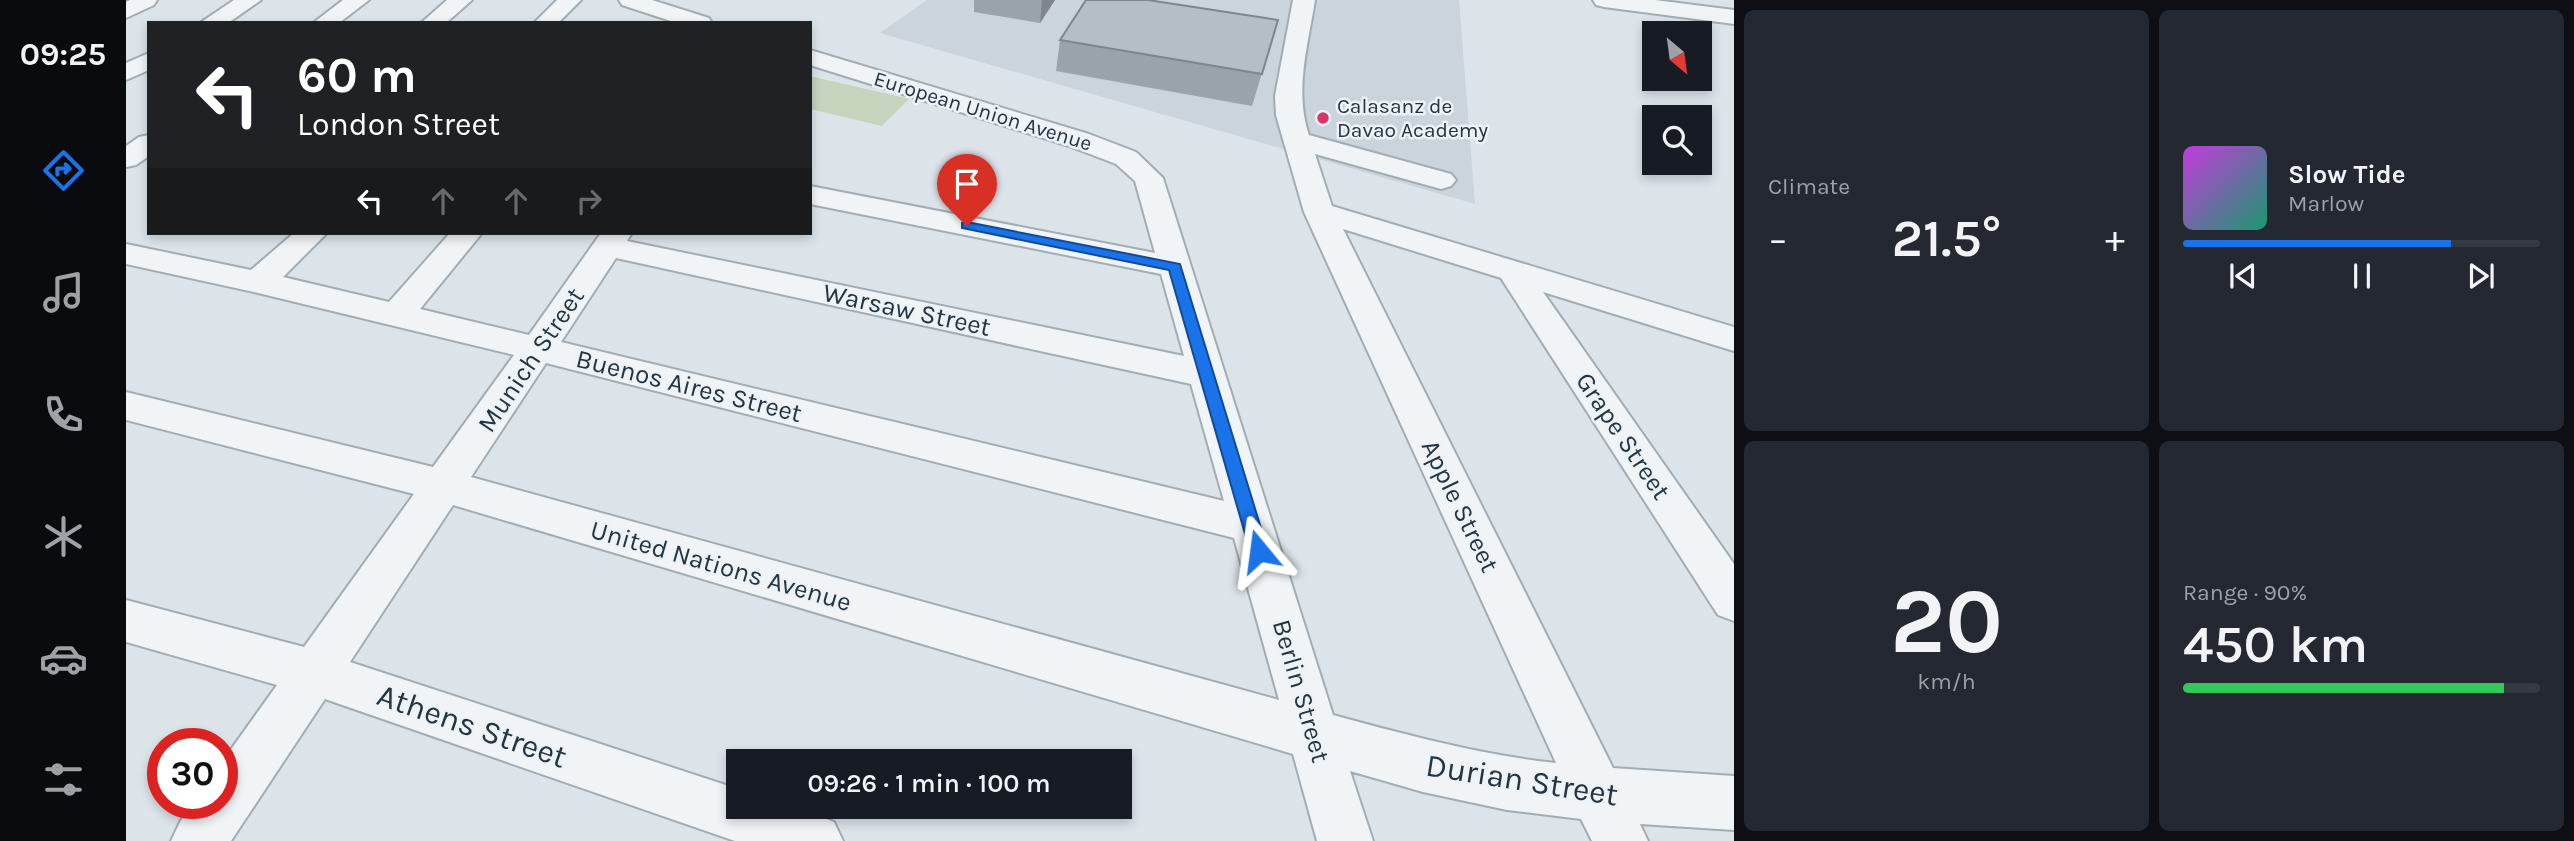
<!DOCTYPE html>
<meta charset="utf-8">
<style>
body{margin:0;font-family:Karla,sans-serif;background:#242831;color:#f1f3f6;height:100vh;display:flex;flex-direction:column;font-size:26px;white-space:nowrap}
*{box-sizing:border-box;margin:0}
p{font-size:23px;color:#9ea1a6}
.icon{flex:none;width:38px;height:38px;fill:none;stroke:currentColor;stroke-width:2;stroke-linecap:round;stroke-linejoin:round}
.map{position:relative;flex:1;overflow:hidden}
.panel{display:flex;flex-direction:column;gap:10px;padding:10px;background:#0d0f14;width:840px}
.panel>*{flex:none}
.top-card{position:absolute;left:21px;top:21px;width:665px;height:214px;border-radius:0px;box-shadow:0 4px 10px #0003;background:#202124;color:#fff;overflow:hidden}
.needle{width:46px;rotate:151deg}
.controls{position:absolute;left:1516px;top:21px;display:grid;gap:14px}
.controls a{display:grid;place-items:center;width:70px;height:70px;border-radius:0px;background:#171b24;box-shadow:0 4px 10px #0003;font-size:35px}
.speed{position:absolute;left:21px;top:728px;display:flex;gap:14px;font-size:35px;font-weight:700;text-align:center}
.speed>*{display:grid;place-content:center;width:91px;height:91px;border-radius:50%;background:#171b24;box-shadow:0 4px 10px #0003;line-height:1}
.speed .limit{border:10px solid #d22;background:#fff;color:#111}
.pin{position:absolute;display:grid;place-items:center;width:60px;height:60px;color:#fff;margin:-72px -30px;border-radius:50% 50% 50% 0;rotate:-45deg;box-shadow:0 0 7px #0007}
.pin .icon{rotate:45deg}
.me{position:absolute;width:77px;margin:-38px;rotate:344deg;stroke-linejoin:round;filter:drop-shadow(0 0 5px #0008)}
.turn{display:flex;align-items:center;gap:24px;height:147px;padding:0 35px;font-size:32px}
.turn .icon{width:91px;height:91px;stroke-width:2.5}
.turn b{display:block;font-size:49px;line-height:60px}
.lanes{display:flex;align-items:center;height:66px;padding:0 35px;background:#0003;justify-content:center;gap:35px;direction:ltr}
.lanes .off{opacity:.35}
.big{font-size:52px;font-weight:600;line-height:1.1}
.panel .tile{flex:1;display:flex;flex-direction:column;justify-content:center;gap:10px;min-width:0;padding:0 24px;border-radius:10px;background:#242831}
.panel .dial{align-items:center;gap:0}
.dial b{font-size:91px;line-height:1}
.song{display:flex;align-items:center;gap:21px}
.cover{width:84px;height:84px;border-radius:10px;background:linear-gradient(135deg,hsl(290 70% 55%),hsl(160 70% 35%))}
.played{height:7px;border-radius:4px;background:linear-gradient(90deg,#1a73e8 75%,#363941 75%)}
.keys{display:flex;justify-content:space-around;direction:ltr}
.heat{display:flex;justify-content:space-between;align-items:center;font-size:38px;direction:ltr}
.charge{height:10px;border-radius:5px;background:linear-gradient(90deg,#34c759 90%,#363941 0)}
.panel .tiles{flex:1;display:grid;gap:10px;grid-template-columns:repeat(2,1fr)}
.trip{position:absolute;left:600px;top:749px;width:406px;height:70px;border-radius:0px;background:#171b24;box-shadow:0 4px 10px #0003;font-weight:600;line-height:70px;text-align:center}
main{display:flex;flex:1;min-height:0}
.tabs{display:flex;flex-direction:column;width:126px;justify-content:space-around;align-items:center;background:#090b0e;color:#9ea1a6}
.tabs .icon{width:49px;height:49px}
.tabs .active{color:#1a73e8}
.tabs b{font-size:32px;color:#f1f3f6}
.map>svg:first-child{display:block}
.built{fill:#cbd3db}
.green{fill:#c7d4bd}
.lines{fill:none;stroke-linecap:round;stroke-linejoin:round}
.minor-casing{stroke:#a2acb3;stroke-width:4}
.minor{fill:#f0f4f7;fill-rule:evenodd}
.wall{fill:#9ba3aa}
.shaded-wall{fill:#7e858b}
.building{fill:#b4bec6;stroke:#7e858b;stroke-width:2}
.route{fill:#1a73e8;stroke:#114b97;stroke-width:2}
.poi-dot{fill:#dc346a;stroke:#edf2f6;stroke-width:2.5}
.labels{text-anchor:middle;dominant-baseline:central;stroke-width:5;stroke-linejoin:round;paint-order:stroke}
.far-poi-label{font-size:21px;fill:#253441;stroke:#edf2f6;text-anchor:start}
.far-street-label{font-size:21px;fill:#253441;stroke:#edf2f6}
.street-label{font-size:26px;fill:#253441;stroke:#edf2f6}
.near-street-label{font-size:32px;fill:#253441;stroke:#edf2f6}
</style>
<main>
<nav class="tabs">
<b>09:25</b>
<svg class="icon active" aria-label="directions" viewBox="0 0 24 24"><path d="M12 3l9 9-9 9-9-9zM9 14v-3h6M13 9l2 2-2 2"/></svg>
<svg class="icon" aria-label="music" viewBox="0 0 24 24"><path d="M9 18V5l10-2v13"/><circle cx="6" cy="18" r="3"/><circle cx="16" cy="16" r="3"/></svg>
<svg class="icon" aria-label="phone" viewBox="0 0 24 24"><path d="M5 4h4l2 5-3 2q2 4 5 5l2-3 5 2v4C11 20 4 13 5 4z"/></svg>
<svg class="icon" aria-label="climate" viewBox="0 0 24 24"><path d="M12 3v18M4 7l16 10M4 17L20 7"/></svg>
<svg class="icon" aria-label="car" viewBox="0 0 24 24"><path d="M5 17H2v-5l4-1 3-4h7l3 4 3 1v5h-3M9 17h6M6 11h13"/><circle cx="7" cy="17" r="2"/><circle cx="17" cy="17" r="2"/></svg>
<svg class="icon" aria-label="filters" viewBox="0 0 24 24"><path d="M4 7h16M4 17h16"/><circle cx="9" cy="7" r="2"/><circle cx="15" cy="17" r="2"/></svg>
</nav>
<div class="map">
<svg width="1608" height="841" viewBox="0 0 1608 841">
<rect width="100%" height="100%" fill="#dde4e9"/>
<path class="built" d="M801,0h532l16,204 -595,-171z"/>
<path class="green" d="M684,76l99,23 -27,27 -72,-17z"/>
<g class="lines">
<g class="minor-casing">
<path id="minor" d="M4,0h27l-3,5 -28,13v-16z
M108,0h27l-33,23h-28z
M217,0h26l-30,23h-26z
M321,0h25l-26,23h-25z
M431,0h24l-23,23h-24z
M493,0h33l57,18 3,5h-35l-55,-18z
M1167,0h22c-7,45 -21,91 -6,135l142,39 5,6 -5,6 -10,3 -126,-35 17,52 402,121v24l-191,-59 191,272v57l-16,-6 -217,-337 -158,-49 270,539 121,8v54l-94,-6 8,17h-56l-11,-22 -74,-9 -84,-18 -73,-21 23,70h-56l-24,-87 -840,-249 -103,157 388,127v18c42,0 58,-2 96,15l9,19h-108l-410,-142 -94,142h-60l9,-19 13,-19h29v-41l55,-77 -151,-43v-42l178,47 110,-153 -288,-74v-28l307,75 81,-112 -256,-62 -132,-29v-20l125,26 43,-37h33l-44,44 106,25 61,-69h32l-62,76 109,26 72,-102h31l-5,8 557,115 -23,-82 -351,-70v-18l345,67 -20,-72 -19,-17 -47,-18 -259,-81v-15l279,84 47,18 27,26 170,537c74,20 147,40 223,48l-252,-551 -28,-97 -1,-19zM490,258l575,126 33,117 -663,-159zM420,363l688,175 45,162 -808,-223z
M1467,0h62l79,10v14l-130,-17 -8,-2z
M23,53v17l-23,10v-17z
M23,135v21l-13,9 -10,2v-21l13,-9z"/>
</g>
<use href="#minor" class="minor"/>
</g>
<path class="wall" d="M848,0h81l-15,23 -66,-11z
M1152,20l-26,86 -196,-35 4,-31z"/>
<path class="shaded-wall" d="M916,0h13l-15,23z"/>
<path class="building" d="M960,0h62l130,20 -16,54 -202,-34z"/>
<path class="route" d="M841,222l213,42 88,287 -2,5 -7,3 -6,-3 -3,-5 -81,-281 -207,-42v-5z"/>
<circle class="poi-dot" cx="1197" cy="118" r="7"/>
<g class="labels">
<g class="far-poi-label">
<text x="1211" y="106">Calasanz de<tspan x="1211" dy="24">Davao Academy</tspan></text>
</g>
<g class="far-street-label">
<text transform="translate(857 111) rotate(17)">European Union Avenue</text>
</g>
<g class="street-label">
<text transform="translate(781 310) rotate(12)">Warsaw Street</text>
<text transform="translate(405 360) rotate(-56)">Munich Street</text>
<text transform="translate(563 386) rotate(14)">Buenos Aires Street</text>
<text transform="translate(1497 436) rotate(56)">Grape Street</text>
<text transform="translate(1334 506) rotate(64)">Apple Street</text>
<text transform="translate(595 566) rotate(16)">United Nations Avenue</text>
<text transform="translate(1175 691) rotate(74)">Berlin Street</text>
</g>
<g class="near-street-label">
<text transform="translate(346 726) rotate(19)">Athens Street</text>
<text transform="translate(1396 780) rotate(9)">Durian Street</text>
</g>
</g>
</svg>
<div class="controls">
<a><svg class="needle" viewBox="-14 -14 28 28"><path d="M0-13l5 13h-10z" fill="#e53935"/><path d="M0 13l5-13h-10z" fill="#9ea1a6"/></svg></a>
<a><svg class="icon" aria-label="search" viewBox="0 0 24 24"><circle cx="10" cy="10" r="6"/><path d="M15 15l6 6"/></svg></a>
</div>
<div class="speed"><div class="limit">30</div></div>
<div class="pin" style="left:841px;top:226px;background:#d93025"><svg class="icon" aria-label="arrive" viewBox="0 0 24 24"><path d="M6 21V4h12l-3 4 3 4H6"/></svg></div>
<svg class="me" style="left:1133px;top:551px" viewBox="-20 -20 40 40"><path d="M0-17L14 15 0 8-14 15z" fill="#1a73e8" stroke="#fff" stroke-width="4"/></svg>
<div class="trip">09:26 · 1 min · 100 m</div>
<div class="top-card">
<div class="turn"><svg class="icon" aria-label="left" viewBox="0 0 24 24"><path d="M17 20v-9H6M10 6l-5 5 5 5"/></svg><div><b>60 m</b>London Street</div></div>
<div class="lanes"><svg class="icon" aria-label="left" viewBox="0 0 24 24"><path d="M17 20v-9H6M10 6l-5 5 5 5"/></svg><svg class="icon off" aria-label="ahead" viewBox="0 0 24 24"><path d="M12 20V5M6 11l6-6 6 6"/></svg><svg class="icon off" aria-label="ahead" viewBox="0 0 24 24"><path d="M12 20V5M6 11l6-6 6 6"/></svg><svg class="icon off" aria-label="right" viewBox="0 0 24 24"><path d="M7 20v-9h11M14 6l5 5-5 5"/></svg></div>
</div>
</div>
<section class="panel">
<div class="tiles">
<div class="tile"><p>Climate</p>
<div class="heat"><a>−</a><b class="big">21.5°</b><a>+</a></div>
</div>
<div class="tile">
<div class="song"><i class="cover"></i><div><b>Slow Tide</b><p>Marlow</p></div></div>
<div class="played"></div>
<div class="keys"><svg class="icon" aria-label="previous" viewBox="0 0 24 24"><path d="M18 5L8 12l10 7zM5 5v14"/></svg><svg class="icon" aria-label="pause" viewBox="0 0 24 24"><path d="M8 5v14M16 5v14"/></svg><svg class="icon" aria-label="next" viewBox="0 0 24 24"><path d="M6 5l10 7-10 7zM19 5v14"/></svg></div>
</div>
<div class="tile dial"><b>20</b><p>km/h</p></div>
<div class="tile"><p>Range · 90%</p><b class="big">450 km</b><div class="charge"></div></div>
</div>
</section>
</main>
